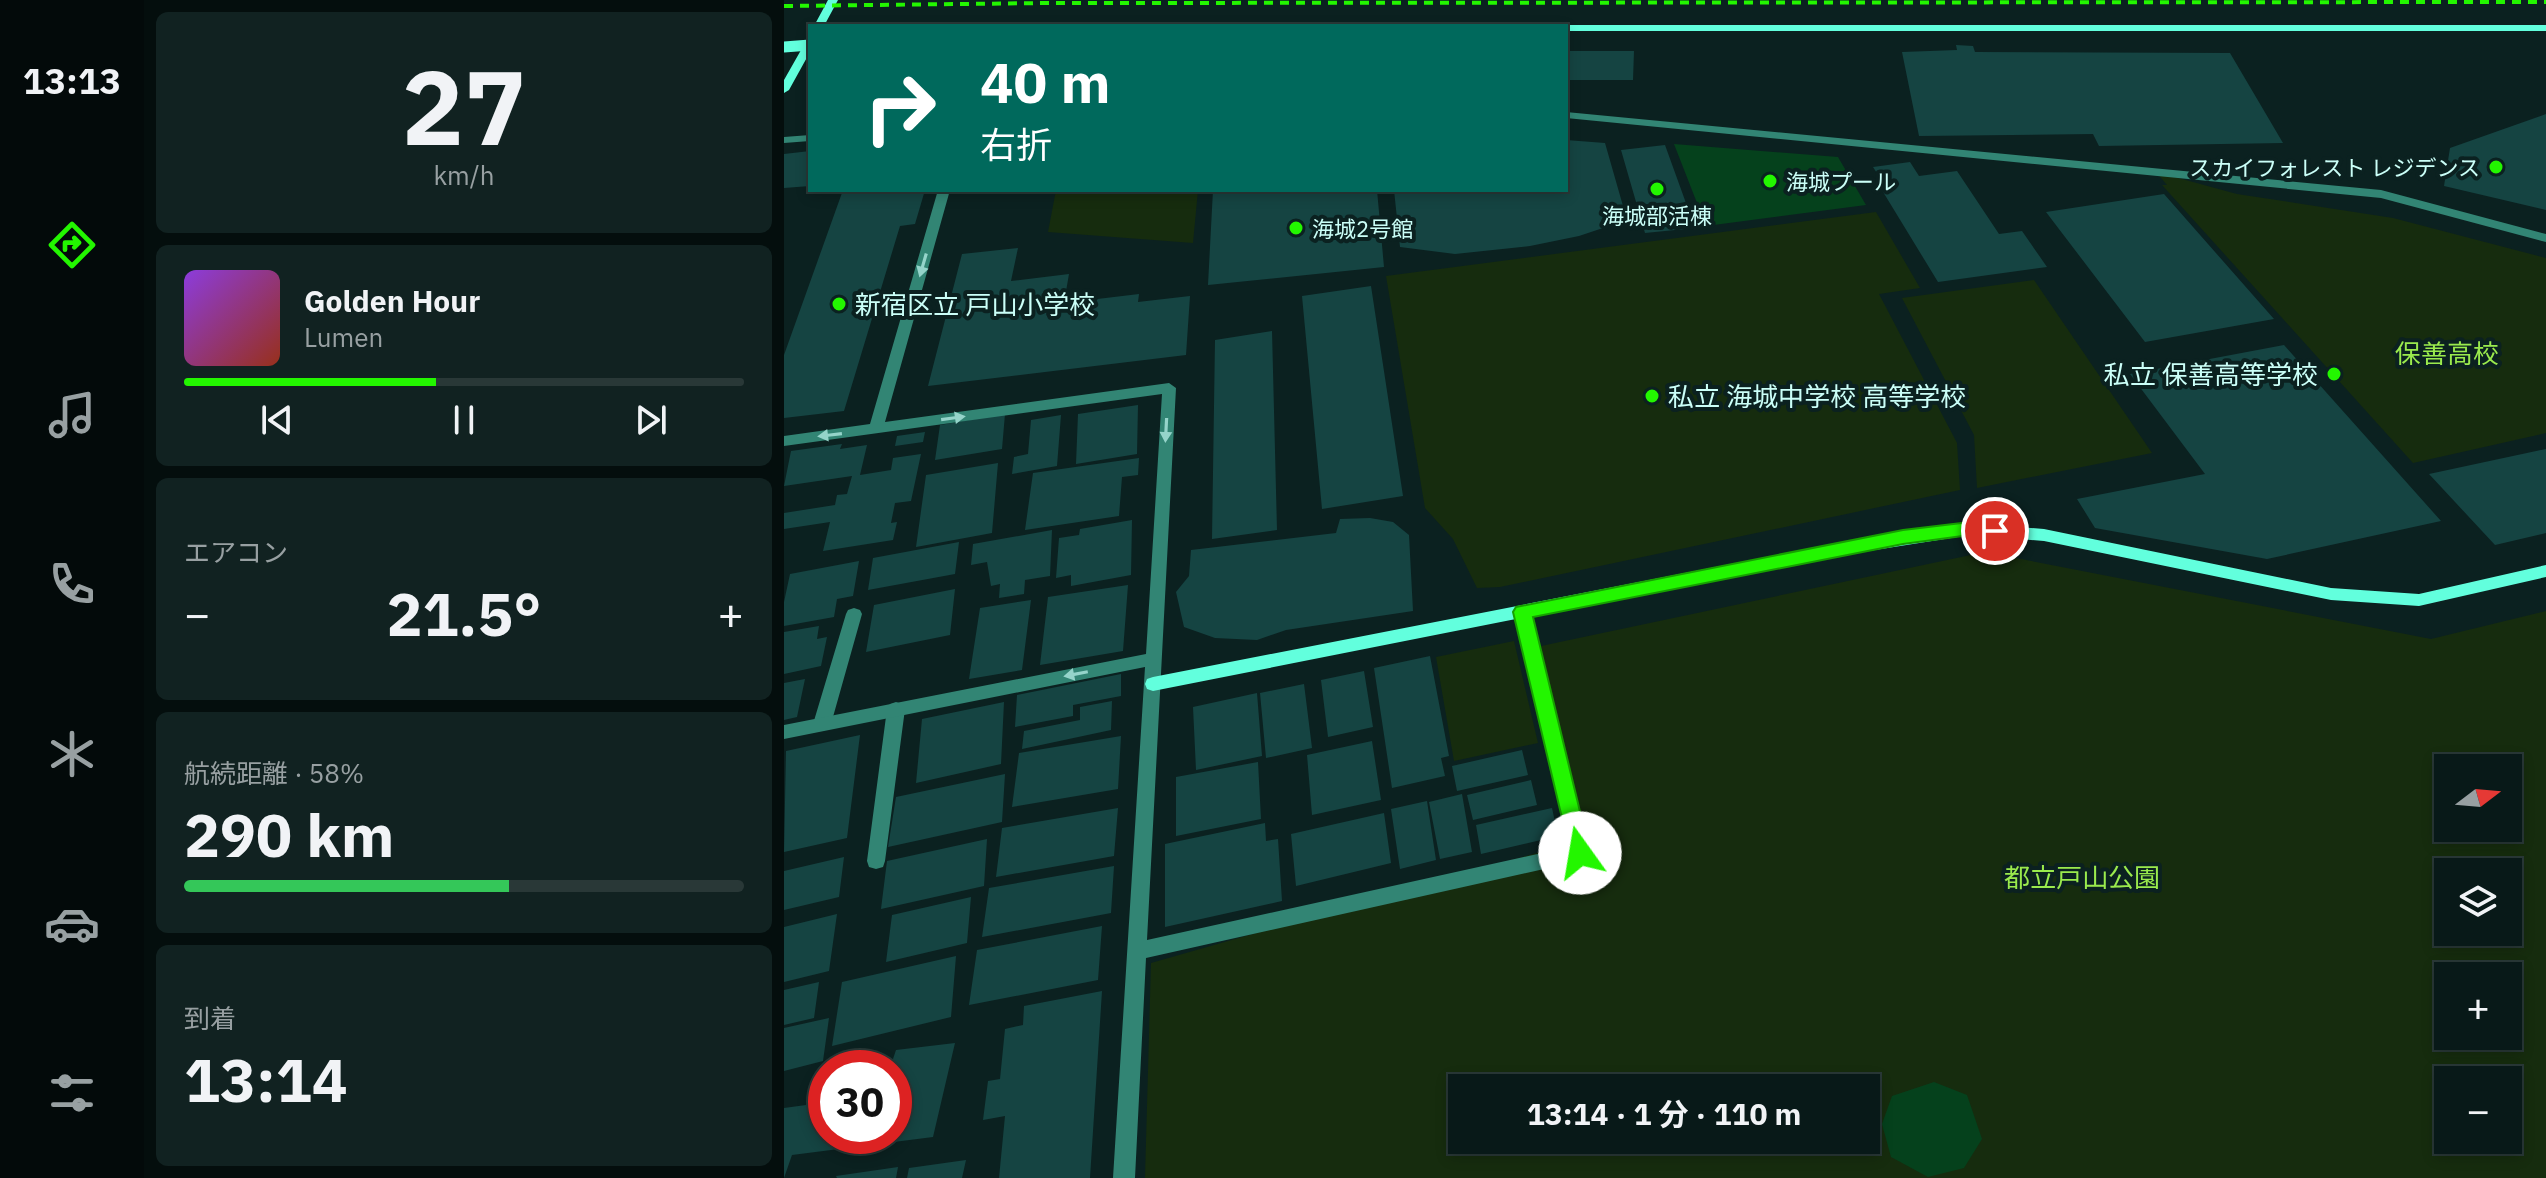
<!DOCTYPE html>
<html lang="ja">
<meta charset="utf-8">
<style>
body{margin:0;font-family:"IBM Plex Sans","Noto Sans JP",sans-serif;background:#112221;color:#f1f3f6;height:100vh;display:flex;flex-direction:column;font-size:30px;white-space:nowrap}
*{box-sizing:border-box;margin:0}
p{font-size:26px;color:#98a0a2}
.icon{flex:none;width:44px;height:44px;fill:none;stroke:currentColor;stroke-width:2;stroke-linecap:round;stroke-linejoin:round}
.map{position:relative;flex:1;overflow:hidden}
.sheet{display:flex;flex-direction:column;gap:12px;padding:12px;background:#040e0d;width:640px}
.sheet>*{flex:none}
.hud{position:absolute;left:24px;top:24px;width:760px;height:168px;border-radius:0px;box-shadow:0 4px 12px #0003,0 0 0 2px #293837;background:#00695c;color:#fff;overflow:hidden}
.needle{width:52px;rotate:74deg}
.fabs{position:absolute;left:1650px;top:754px;display:grid;gap:16px}
.fabs a{display:grid;place-items:center;width:88px;height:88px;border-radius:0px;background:#081918;box-shadow:0 4px 12px #0003,0 0 0 2px #293837;font-size:40px}
.speed{position:absolute;left:24px;top:1050px;display:flex;gap:16px;font-size:40px;font-weight:700;text-align:center}
.speed>*{display:grid;place-content:center;width:104px;height:104px;border-radius:50%;background:#081918;box-shadow:0 4px 12px #0003,0 0 0 2px #293837;line-height:1}
.speed .limit{border:12px solid #d22;background:#fff;color:#111}
.pin{position:absolute;display:grid;place-items:center;width:68px;height:68px;color:#fff;margin:-34px;border:4px solid #fff;border-radius:50%;box-shadow:0 2px 8px #0007}
.me{position:absolute;width:88px;margin:-44px;rotate:347deg;stroke-linejoin:round;filter:drop-shadow(0 0 6px #0008)}
.turn{display:flex;align-items:center;gap:28px;height:168px;padding:0 40px;font-size:36px}
.turn .icon{width:104px;height:104px;stroke-width:2.5}
.turn b{display:block;font-size:56px;line-height:68px}
.big{font-size:60px;font-weight:700;line-height:1.1}
.sheet .card{flex:1;display:flex;flex-direction:column;justify-content:center;gap:12px;min-width:0;padding:0 28px;border-radius:12px;background:#112221}
.sheet .dial{align-items:center;gap:0}
.dial b{font-size:104px;line-height:1}
.song{display:flex;align-items:center;gap:24px}
.cover{width:96px;height:96px;border-radius:12px;background:linear-gradient(135deg,hsl(270 70% 55%),hsl(10 70% 35%))}
.played{height:8px;border-radius:4px;background:linear-gradient(90deg,#23f600 45%,#293837 45%)}
.keys{display:flex;justify-content:space-around;direction:ltr}
.heat{display:flex;justify-content:space-between;align-items:center;font-size:44px;direction:ltr}
.charge{height:12px;border-radius:6px;background:linear-gradient(90deg,#34c759 58%,#293837 0)}
.trip{position:absolute;left:664px;top:1074px;width:432px;height:80px;border-radius:0px;background:#081918;box-shadow:0 4px 12px #0003,0 0 0 2px #293837;font-weight:700;line-height:80px;text-align:center}
main{display:flex;flex:1;min-height:0}
.dock{display:flex;flex-direction:column;width:144px;justify-content:space-around;align-items:center;background:#030a0a;color:#98a0a2}
.dock .icon{width:56px;height:56px}
.dock .on{color:#23f600}
.dock b{font-size:36px;color:#f1f3f6}
.map>svg:first-child{display:block}
.green{fill:#162c0e;fill-rule:evenodd}
.water{fill:#05411c}
.building{fill:#154442}
.lines{fill:none;stroke-linecap:round;stroke-linejoin:round}
.lane{fill:#328574;fill-rule:evenodd}
.street{fill:#328574;fill-rule:evenodd}
.secondary{fill:#62ffdd;fill-rule:evenodd}
.rail{stroke:#23f600;stroke-width:4;stroke-dasharray:9 7;stroke-linecap:butt}
.secondary-bridge{stroke:#62ffdd;stroke-width:11}
.oneway{fill:#95d4ca}
.route{fill:#23f600;stroke:#17a000;stroke-width:2}
.poi-dot{fill:#23f600;stroke:#0b2120;stroke-width:3}
.labels{text-anchor:middle;dominant-baseline:central;stroke-width:8;stroke-linejoin:round;paint-order:stroke}
.far-poi-label{font-size:22px;fill:#cbfff8;stroke:#0b2120;text-anchor:start}
.poi-label{font-size:26px;fill:#cbfff8;stroke:#0b2120;text-anchor:start}
.park-label{font-size:26px;fill:#9aea4d;stroke:#0b2120}
</style>
<main>
<nav class="dock">
<b>13:13</b>
<svg class="icon on" aria-label="directions" viewBox="0 0 24 24"><path d="M12 3l9 9-9 9-9-9zM9 14v-3h6M13 9l2 2-2 2"/></svg>
<svg class="icon" aria-label="music" viewBox="0 0 24 24"><path d="M9 18V5l10-2v13"/><circle cx="6" cy="18" r="3"/><circle cx="16" cy="16" r="3"/></svg>
<svg class="icon" aria-label="phone" viewBox="0 0 24 24"><path d="M5 4h4l2 5-3 2q2 4 5 5l2-3 5 2v4C11 20 4 13 5 4z"/></svg>
<svg class="icon" aria-label="climate" viewBox="0 0 24 24"><path d="M12 3v18M4 7l16 10M4 17L20 7"/></svg>
<svg class="icon" aria-label="car" viewBox="0 0 24 24"><path d="M5 17H2v-5l4-1 3-4h7l3 4 3 1v5h-3M9 17h6M6 11h13"/><circle cx="7" cy="17" r="2"/><circle cx="17" cy="17" r="2"/></svg>
<svg class="icon" aria-label="filters" viewBox="0 0 24 24"><path d="M4 7h16M4 17h16"/><circle cx="9" cy="7" r="2"/><circle cx="15" cy="17" r="2"/></svg>
</nav>
<section class="sheet">
<div class="card dial"><b>27</b><p>km/h</p></div>
<div class="card">
<div class="song"><i class="cover"></i><div><b>Golden Hour</b><p>Lumen</p></div></div>
<div class="played"></div>
<div class="keys"><svg class="icon" aria-label="previous" viewBox="0 0 24 24"><path d="M18 5L8 12l10 7zM5 5v14"/></svg><svg class="icon" aria-label="pause" viewBox="0 0 24 24"><path d="M8 5v14M16 5v14"/></svg><svg class="icon" aria-label="next" viewBox="0 0 24 24"><path d="M6 5l10 7-10 7zM19 5v14"/></svg></div>
</div>
<div class="card"><p>エアコン</p>
<div class="heat"><a>−</a><b class="big">21.5°</b><a>+</a></div>
</div>
<div class="card"><p>航続距離 · 58%</p><b class="big">290 km</b><div class="charge"></div></div>
<div class="card"><p>到着</p><b class="big">13:14</b></div>
</section>
<div class="map">
<svg width="1762" height="1178" viewBox="0 0 1762 1178">
<rect width="100%" height="100%" fill="#0b2120"/>
<path class="green" d="M1372,172l81,22 156,24 153,40v175l-133,30 -251,-278h5z
M272,190h142l-5,53 -145,-11z
M1092,212l44,76 -41,6 78,149 3,47 -460,97 -23,1 -24,-49 -28,-31 -39,-232z
M1250,280l118,173 -175,35 -3,-53 -72,-137z
M1201,552l446,87 115,-28v567h-1401l6,-215 417,-119 11,-29 -38,-169zM1664,768h60v60h-60zM1664,872h60v60h-60zM1664,976h60v60h-60zM1664,1080h60v60h-60zM678,1088h404v52h-404z
M730,641l24,102 -84,18 -18,-104z"/>
<path class="water" d="M890,144l164,13 28,48 -160,21z
M1150,1082l33,13 15,44 -18,29 -36,9 -37,-20 -9,-33 10,-28z"/>
<path class="building" d="M1172,45l17,1 2,6 255,1 53,90 -184,3 -6,-12 -174,2 -17,-84 55,-2z
M782,51h68l-1,29h-67z
M1762,114v96l-102,-24 6,-38z
M782,140l39,3 22,77 -48,16 -49,10 -75,8 -55,-7 -6,-57h172z
M881,145l30,83 -50,5 -24,-83z
M26,151v35l-26,2v-34z
M1126,162l9,14 38,-5 42,63 23,-3 25,36 -109,15 -61,-100 5,-1 -9,-14z
M59,190h82l-10,34 -15,2 -56,185 -60,7v-63z
M429,190h164l7,77 -176,18z
M1380,194l110,125 -129,23 -99,-130z
M234,248l-7,33 58,-7 -5,29 75,-9 -1,8 52,-6 -4,59 -258,31 34,-132z
M587,286l32,210 -81,13 -20,-213z
M488,331l5,199 -65,9 3,-199z
M1500,345l157,176 -174,38 -172,-31 -18,-29 128,-25 -75,-100z
M354,405l-1,49 -61,10 2,-50z
M221,414l-3,35 -67,11 5,-35z
M277,415l-4,51 -45,8 2,-17 14,-3 3,-34z
M141,432l-2,10 -28,4 2,-10z
M58,444l-2,5 27,-4 -7,30 31,-5 2,-12 28,-4 -10,47 -16,2 -4,20 6,-1 -4,18 -70,11 7,-29 -46,7v-16l51,-8 2,-10 10,-1 5,-18 -68,10 7,-35z
M1762,449v84l-51,12 -66,-71z
M355,458l-1,17 -16,2 -3,39 -94,14 8,-57z
M214,463l-6,70 -76,14 10,-72z
M586,518l23,4 16,13 4,76 -127,19 -29,10 -42,-2 -31,-11 -8,-35 13,-16 2,-26 145,-17 4,-14z
M348,520l-1,55 -60,11v-11l-15,3 3,-40 20,-3 1,-6z
M268,530l-2,46 -25,4 -1,14 -25,4 1,-14 -9,2 -4,-24 -16,3 2,-21z
M175,542l-4,32 -87,16 5,-32z
M75,561l-6,35 -16,3 -3,18 -50,9v-24l6,-28z
M344,585l-5,66 -83,14 8,-68z
M171,589l-5,46 -84,17 8,-47z
M247,600l-9,70 -53,9 11,-71z
M35,626l-2,13 10,-2 -6,29 -37,8v-42z
M646,656l19,100 -8,2 4,18 -53,12 -18,-120z
M580,671l9,56 -45,10 -7,-57z
M337,674v22l-48,9v11l-58,11 2,-32z
M21,679l-8,38 -13,3v-37z
M520,684l8,64 -46,10 -6,-65z
M473,693l5,63 -66,14 -3,-63z
M328,701l-1,29 -89,19 2,-18 56,-11v-13z
M220,702l-3,62 -85,19 6,-64z
M76,735l-13,103 -63,14 2,-101z
M337,736l-3,53 -106,18 7,-54z
M588,741l9,59 -69,15 -5,-60z
M738,750l6,25 -71,16 -5,-25z
M474,762l3,57 -85,17v-59z
M221,774l-3,48 -114,25 8,-50z
M747,780l6,25 -64,15 -6,-25z
M678,794l10,58 -32,7 -11,-57z
M643,801l9,59 -36,9 -9,-60z
M334,808l-4,48 -118,21 6,-49z
M768,808l6,28 -77,18 -5,-29z
M600,813l7,50 -95,23 -5,-52z
M481,823l1,18 12,-2 4,62 -117,26v-83z
M203,839l-3,47 -103,23 6,-48z
M60,857l-5,40 -55,13v-39z
M330,866l-3,47 -129,24 7,-49z
M187,897l-4,46 -81,19 6,-47z
M53,914l-8,57 -45,11v-55z
M318,926l-4,54 -129,25 8,-55z
M172,956l-5,61 -119,29 10,-64z
M35,982l-5,36 -30,7v-35z
M318,991l-12,187h-91l6,-62 -22,4 5,-39 12,-2 5,-50 18,-4 1,-19z
M45,1018l-6,43 -39,10v-43z
M171,1043l-22,94 -141,18 -8,23v-70l22,-3 6,-19 14,-2v52h68v-68h-24l2,-6 21,-3 3,-9z
M182,1160l-4,18h-55l2,-10z
M114,1167l-2,11h-59l-1,-2z"/>
<g class="lines">
<path class="lane" d="M782,112l815,78 165,44v8l-165,-44 -815,-80z
M26,135v6l-26,2v-6z
M70,608l6,2 2,4 -31,110 -3,5 -6,2 -6,-2 -3,-5 33,-110 2,-4z
M112,702l6,2 3,5 -20,152 -2,6 -7,2 -7,-2 -2,-6 20,-152 3,-5z"/>
<path class="street" d="M154,190h12l-65,232 284,-39 7,5 -29,552 422,-93 -54,-235 2,-4h12l2,4 58,241 -2,6 -7,2 -434,97 -11,220h-22l32,-511 -361,72v-14l362,-71 16,-260 -378,52v-10l86,-12z"/>
<path class="secondary" d="M44,0h10l-14,26h-10z
M782,25h980v6h-980v-5h-4z
M26,40v12l-21,38 -5,3v-13l21,-37z
M1186,523l74,6 287,59 88,6 127,-29v12l-127,29 -88,-6 -287,-59 -74,-6 -146,23 -671,133 -6,-2 -2,-5 2,-5 6,-2 671,-131z"/>
<path class="rail" d="M0,6l264,-3 1498,-1"/>
<path class="secondary-bridge" d="M0,47l26,-2"/>
</g>
<defs><path id="oneway-solid" d="M-6-.8H1V-3.2L6.5 0L1 3.2V.8H-6Z" transform="scale(2)"/></defs>
<g class="oneway">
<use href="#oneway-solid" transform="translate(139 265) rotate(106)"/>
<use href="#oneway-solid" transform="translate(169 418) rotate(-8)"/>
<use href="#oneway-solid" transform="translate(382 430) rotate(93)"/>
<use href="#oneway-solid" transform="translate(46 435) rotate(173)"/>
<use href="#oneway-solid" transform="translate(292 674) rotate(169)"/>
</g>
<path class="route" d="M1186,522l25,2 8,7 -8,6 -25,-2 -67,9 -370,73 57,236 -3,7 -7,3 -8,-3 -59,-248 3,-5 387,-77z"/>
<g class="poi-dot">
<circle cx="1712" cy="167" r="8"/>
<circle cx="986" cy="181" r="8"/>
<circle cx="873" cy="189" r="8"/>
<circle cx="512" cy="228" r="8"/>
<circle cx="55" cy="304" r="8"/>
<circle cx="1550" cy="374" r="8"/>
<circle cx="868" cy="396" r="8"/>
</g>
<g class="labels">
<g class="far-poi-label">
<text x="1696" y="167" text-anchor="end">スカイフォレスト レジデンス</text>
<text x="1002" y="181">海城プール</text>
<text x="873" y="215" text-anchor="middle">海城部活棟</text>
<text x="528" y="228">海城2号館</text>
</g>
<g class="poi-label">
<text x="71" y="304">新宿区立 戸山小学校</text>
<text x="1534" y="374" text-anchor="end">私立 保善高等学校</text>
<text x="884" y="396">私立 海城中学校 高等学校</text>
</g>
<g class="park-label">
<text x="1663" y="353">保善高校</text>
<text x="1298" y="877">都立戸山公園</text>
</g>
</g>
</svg>
<div class="fabs">
<a><svg class="needle" viewBox="-14 -14 28 28"><path d="M0-13l5 13h-10z" fill="#e53935"/><path d="M0 13l5-13h-10z" fill="#98a0a2"/></svg></a>
<a><svg class="icon" aria-label="layers" viewBox="0 0 24 24"><path d="M12 4l9 5-9 5-9-5zM3 14l9 5 9-5"/></svg></a>
<a>+</a>
<a>−</a>
</div>
<div class="speed"><div class="limit">30</div></div>
<div class="pin" style="left:1211px;top:531px;background:#d93025"><svg class="icon" aria-label="arrive" viewBox="0 0 24 24"><path d="M6 21V4h12l-3 4 3 4H6"/></svg></div>
<svg class="me" style="left:796px;top:853px" viewBox="-20 -20 40 40"><circle r="19" fill="#fff"/><path d="M0-13L10 11 0 6-10 11z" fill="#23f600"/></svg>
<div class="trip">13:14 · 1 分 · 110 m</div>
<div class="hud">
<div class="turn"><svg class="icon" aria-label="right" viewBox="0 0 24 24"><path d="M7 20v-9h11M14 6l5 5-5 5"/></svg><div><b>40 m</b>右折</div></div>
</div>
</div>
</main>
